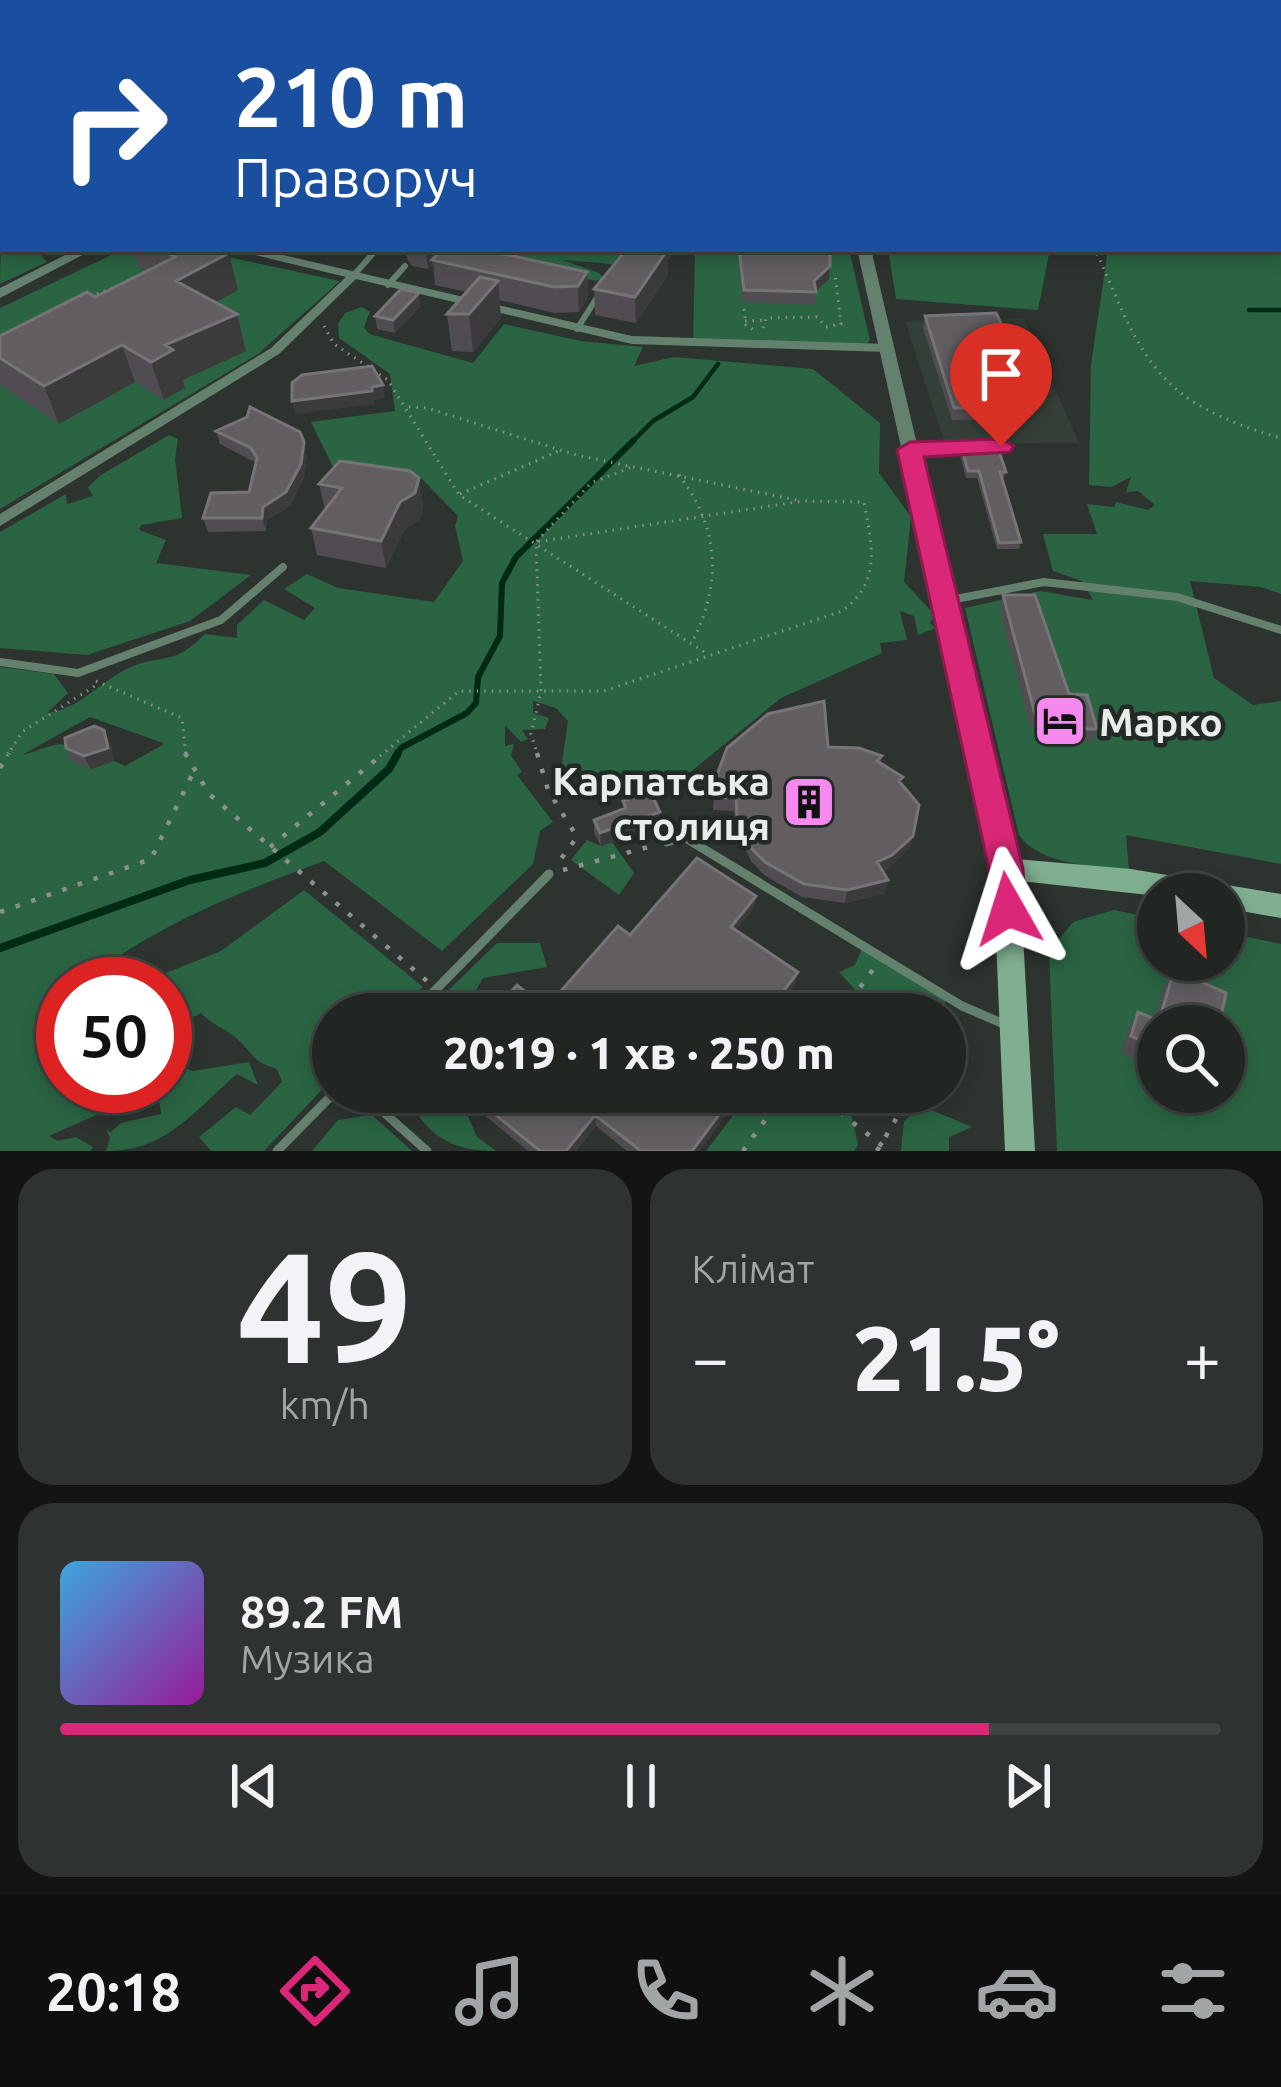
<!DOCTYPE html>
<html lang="uk">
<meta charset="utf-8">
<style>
body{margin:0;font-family:Ubuntu,sans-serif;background:#2e3230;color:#f1f3f6;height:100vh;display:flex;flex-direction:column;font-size:45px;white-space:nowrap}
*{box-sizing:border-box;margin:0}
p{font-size:39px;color:#a2a5a6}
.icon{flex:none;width:66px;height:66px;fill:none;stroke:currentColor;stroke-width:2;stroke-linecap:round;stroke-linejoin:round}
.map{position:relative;height:1151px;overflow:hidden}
.side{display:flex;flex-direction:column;gap:18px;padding:18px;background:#131513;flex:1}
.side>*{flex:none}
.banner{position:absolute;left:0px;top:0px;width:1281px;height:252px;box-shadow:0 6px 18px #0003,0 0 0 3px #3f4341;background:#1a4fa0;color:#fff;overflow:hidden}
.needle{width:78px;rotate:154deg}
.fabs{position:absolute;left:1137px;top:873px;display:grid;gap:24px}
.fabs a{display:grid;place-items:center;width:108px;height:108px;border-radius:50%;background:#222623;box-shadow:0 6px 18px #0003,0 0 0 3px #3f4341;font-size:60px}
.speed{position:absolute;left:36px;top:957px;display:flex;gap:24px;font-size:60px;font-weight:700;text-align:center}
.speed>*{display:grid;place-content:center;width:156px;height:156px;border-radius:50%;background:#222623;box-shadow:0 6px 18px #0003,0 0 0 3px #3f4341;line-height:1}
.speed .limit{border:18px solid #d22;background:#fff;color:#111}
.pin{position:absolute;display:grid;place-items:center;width:102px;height:102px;color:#fff;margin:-123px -51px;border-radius:50% 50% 50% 0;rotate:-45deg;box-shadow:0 0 12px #0007}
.pin .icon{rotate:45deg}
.me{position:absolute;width:132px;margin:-66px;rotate:354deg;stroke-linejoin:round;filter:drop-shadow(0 0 9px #0008)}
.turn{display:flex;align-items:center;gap:42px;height:252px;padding:0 36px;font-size:54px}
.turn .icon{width:156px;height:156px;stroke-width:2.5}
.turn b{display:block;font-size:84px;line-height:102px}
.big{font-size:90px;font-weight:800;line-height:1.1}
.side .card{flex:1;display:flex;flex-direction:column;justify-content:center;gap:18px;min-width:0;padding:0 42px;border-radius:36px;background:#2e3230}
.side .dial{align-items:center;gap:0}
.dial b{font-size:156px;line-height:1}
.song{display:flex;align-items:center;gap:36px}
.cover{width:144px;height:144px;border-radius:18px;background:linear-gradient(135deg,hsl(200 70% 55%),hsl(300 70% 35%))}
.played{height:12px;border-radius:6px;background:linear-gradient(90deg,#db2777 80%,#3f4341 80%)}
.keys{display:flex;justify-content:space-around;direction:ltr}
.heat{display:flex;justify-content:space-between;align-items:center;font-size:66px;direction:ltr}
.side .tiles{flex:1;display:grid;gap:18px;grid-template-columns:1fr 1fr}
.card:last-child{grid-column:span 2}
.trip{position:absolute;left:312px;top:993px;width:654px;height:120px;border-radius:60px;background:#222623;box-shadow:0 6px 18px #0003,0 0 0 3px #3f4341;font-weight:800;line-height:120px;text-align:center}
.tabs{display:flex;height:192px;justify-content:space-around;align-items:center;background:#0e0f0e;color:#a2a5a6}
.tabs .icon{width:84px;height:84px}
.tabs .active{color:#db2777}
.tabs b{font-size:54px;color:#f1f3f6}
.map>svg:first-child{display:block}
.built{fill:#343f37}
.green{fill:#2a6443;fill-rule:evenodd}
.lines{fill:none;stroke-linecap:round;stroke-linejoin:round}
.stream-far2{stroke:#012a15;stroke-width:4.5}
.stream-far1{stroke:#012a15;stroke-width:6}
.stream{stroke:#012a15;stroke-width:8}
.path-far1{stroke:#8c918e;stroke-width:3;stroke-dasharray:1.5 6;stroke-linecap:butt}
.path{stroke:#8c918e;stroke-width:4.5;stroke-dasharray:4.5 12;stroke-linecap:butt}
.service-far3{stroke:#64816e;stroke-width:4.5}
.service-far2{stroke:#64816e;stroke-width:6}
.service-far1{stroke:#64816e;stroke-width:8}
.service{stroke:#64816e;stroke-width:9}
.minor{fill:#64816e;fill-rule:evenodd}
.tertiary{fill:#64816e;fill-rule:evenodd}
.secondary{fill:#7fae90;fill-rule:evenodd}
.wall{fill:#504c51}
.shaded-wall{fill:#3b3b3c}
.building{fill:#615d61;stroke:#767476;stroke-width:3}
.route{fill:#db2777;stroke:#8e194d;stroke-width:3}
.labels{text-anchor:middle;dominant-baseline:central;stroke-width:9;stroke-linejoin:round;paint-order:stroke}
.poi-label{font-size:39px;font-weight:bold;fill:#e8ecea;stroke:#232925;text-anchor:start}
</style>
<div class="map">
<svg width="1281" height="1151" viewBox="0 0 1281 1151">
<rect width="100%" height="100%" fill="#2d332f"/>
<path class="built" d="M1024,318l55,125 -134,1 -40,-123z"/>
<path class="green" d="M675,0h425l-420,3z
M1142,0h139v594l-20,-7 -71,-6 24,97 39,27 28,-4v163l-155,-29 3,36c-35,-6 -88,-5 -110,-36l-54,-227 75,-17 53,9 -11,-19 -29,-10 -10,-37h54l-10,-30 27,3 2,-5 32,8 7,-5 -17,-14 -12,1 5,-15 -20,10 -22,-2 2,-120 17,-116h170v-246z
M3,161v88h32l12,13 -47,22z
M124,249h67l149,32 -82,73 -258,155v-201z
M452,249h196l-13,17 -72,-6 36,13 4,5 -6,3z
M695,249h154l21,91 -3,4h-174z
M888,249h162l-12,61 -142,-11z
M362,307l8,5 -6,15 5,7 104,29 31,-39 77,17 62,6 -9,19 40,-9 139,12 67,54 -1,50 32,44 -7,65 31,33 -5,8 6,5 -18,7 -4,-19 -14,-5 7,29 -27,3 2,10 -101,45 -93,76 -44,20 -83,-24 7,-49 -12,-13 -23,-7v12l16,5 -4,11 -23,1 6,9 -7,3 -16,-17v21l9,-2 -3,12 11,16 -5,3 36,47 -13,9 -7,33 -91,87 -118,-90c-86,32 -165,62 -238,119l3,4h-26v102h86l-15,2 -22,20 -63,28 9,5 18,-4 17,10 -3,4h-90v-484l54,7 14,19 -21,20c33,-4 53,-32 82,-45 36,-16 42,0 76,-34l32,4v-13l27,-25 40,20 11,-12 -31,-19 23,-15 31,14 96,14 29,-41 -8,-35 3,-10 -37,-38 -85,-5 -25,-51 84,-11 -5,-37 -51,-36 -1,-14 7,-11zM90,717l73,26 1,1 -39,22 -11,-5 -23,8c-29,-37 -29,-24 -69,-14z
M169,435l9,4 -3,20 7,59 -41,7 -2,5 27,10 -10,23 95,12 -61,46 -103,34 -87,-7v-116l66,-38 1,10 26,-8 -5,-9 13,-12z
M587,840l14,6 11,-4 22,31 -15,22 -48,-35z
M304,890l119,97 -27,27h-63v64l-69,73h-53l-12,-14 37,-30 14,8 32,-33 -5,-13c-27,-8 -22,-15 -41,-31 -11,-10 -24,-13 -35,-25l-36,19v-48h-27l83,-33z
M1114,910l44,9v41h66v-28l57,12v207h-224l-8,-199 24,-30zM1158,1026h66v66h-66z
M497,943h43l7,24 -64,11 -17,29 7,7h-49z
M863,946l82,52v20v-4h-92l10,-15 -24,-27 16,-7z
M165,1060l28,11 56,-9 9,23 -21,-11c-45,39 -71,77 -131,77l4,-13 -4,-10 4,5 11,-10 40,-9 -4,-28h8z
M404,1092h69l-7,20 11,25 19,14c-48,0 -70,-17 -92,-59z
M751,1092h84l14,13 9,40 -4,6h-148z
M922,1106l50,21 -23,10v14h-48l3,-30z
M372,1115l40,36h-100l26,-31z"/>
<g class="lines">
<path class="stream-far2" d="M1249,310h32
M631,443l22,-22 40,-24 25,-33"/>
<path class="stream-far1" d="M396,756l5,-8 66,-35 9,-10 2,-26 22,-41 2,-53 14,-26 118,-117"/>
<path class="stream" d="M0,948l190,-68 75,-17 55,-31 69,-63 9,-16"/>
<path class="path-far1" d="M100,0l6,3
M846,0l15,3
M296,3l16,-3
M1091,249l7,6c46,109 61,148 183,183
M90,297l40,-16
M744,309l2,16 8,5
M745,321l19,-1
M324,326l10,18 54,36 71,115 250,160
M763,328l3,-10 51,-1 9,10 15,-3 -6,-49
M409,407l18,1 149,47 225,46
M679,475c41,54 43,108 13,168
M460,494l101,-44
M96,681l86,37 4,38
M7,756l15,-24 76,-48
M380,756l79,-65h145l238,-80c40,-29 30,-66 22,-109l-61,-1 -267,41
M538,756l-7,-22 10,-42 -5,-150 55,-59 43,-17"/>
<path class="path" d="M185,753l24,41 218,187
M537,753l11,37 29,47 -19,26
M0,768l9,-15
M270,847l114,-94
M563,870l89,-24
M0,912l151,-53 42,-86
M841,1014l33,-46
M945,1036l11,-19
M814,1092l75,59
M743,1151l42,-59
M877,1151l35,-59"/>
<path class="service-far3" d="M373,3l6,-3"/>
<path class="service-far2" d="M352,277l25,-28
M388,285l17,-19
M577,329l21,-33"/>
<path class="service-far1" d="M913,450l88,-4
M945,601l99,-19 133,15 104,33
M0,662l78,11 143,-53 62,-53"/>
<path class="service" d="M667,842l17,-5 278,169 42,18
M412,1014l137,-140
M361,1092l66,59
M277,1151l58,-59"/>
<path class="minor" d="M236,249h21l375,87 255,8 6,4 -6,4 -255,-8 -276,-65 -77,75 -279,172v-12l271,-166 75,-71 -108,-26z"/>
<path class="tertiary" d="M258,0h11l2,3h-11z
M650,0h11l3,3h-11z
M77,249h17l-94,49v-10z
M857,249h14l146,620 -3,7 -8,3 -8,-3 -3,-7z"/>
<path class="secondary" d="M1006,858l125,11 150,25v24l-57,-10v-14l-66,2 -138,-15 15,270h-30l-12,-282 4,-8z"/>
</g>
<path class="wall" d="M403,0h107l4,3h-107z
M133,249h88l17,41 -22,12 21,12 9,37 -63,29 2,8 -21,12 -29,-18 -76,42 -59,-39v-49l95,-39 51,-26 -7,-4z
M406,249h74l107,23 1,26 -9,14 -24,1 -56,-13 2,18 -28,34 -21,-1 -5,-37 19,-22 -31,-7 -2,-20 -5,4 -16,-3 -5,-7z
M737,249h93l-1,30 -13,12 -1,14 -72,-3z
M668,261v14l-32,48 -41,-8 -1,-26z
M421,306l-26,27 -18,-4 -2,-13z
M925,316l81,18 25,21 -3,12 -40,-1 13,41 -3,13h-46l-29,-92z
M216,431l91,24 -3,22 -14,29 -23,14 -1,11 -58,1 -5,-14 46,-26 7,-29 -36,-19z
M962,449l44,23 -2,6h-2l19,64 -2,7h-22l-20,-71h-11l-6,-22z
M319,484l104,21 -3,15 -15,9 -19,39 -69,-13 -6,-27 14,-18z
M1003,595l66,99 28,35 -5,13h-46l-4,-15h-12l-31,-119z
M110,743l4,18 -23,8 -19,-7 -6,-14z
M828,747l54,9 -2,8 21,21 12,51 -4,12 -20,20 -6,3 2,22 -40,10 -43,-6 -38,-22 -13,-14 -16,-33 -1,-17 -21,-1 2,-30z
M623,801l37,11v13l-59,21 -7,-13v-13l29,-11z
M1174,970l-16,56v45l-37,-18 7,-23 10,-18 16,7 9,-30z
M490,1092h252l-42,59h-73l-31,-25 -20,25h-48l-45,-37 -2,-11z"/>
<path class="shaded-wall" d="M425,249h22l-15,11 1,5 -5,4z
M660,249h17l-9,12v14l-32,48 -1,-26z
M229,253l9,37 -51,28 -11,-37z
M830,266l-1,13 -16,15 1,-13z
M587,272l1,26 -9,14 -1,-26z
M498,281l3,37 -28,34 -4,-38z
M419,293l2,13 -26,27 -2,-13z
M237,314l9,37 -63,29 2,8 -21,12 -13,-38 14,-17z
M122,345l13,37 -76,42 -15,-38z
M383,385l2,13 -11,2 -2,-13z
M372,391l3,13 -80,10 -3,-13z
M304,442l3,13 -3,22 -14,29 -23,14 -1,11 -4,-13 1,-11z
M419,478l4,27 -3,15 -15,9 -19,39 -5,-27 19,-39z
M104,730l6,13 4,18 -23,8 -7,-13z
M660,812v13l-59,21 -1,-13z
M913,836l-4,12 -20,20 -15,6 3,-12z
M888,880l-3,13 -40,10 2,-13z
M756,896l-2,12 -24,31 1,-12z
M798,972l-2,12 -22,30h-8z
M736,1092h6l-42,59h-8z
M595,1115l1,11 -20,25h-10z"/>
<path class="building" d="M220,0h22l3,3h-23z
M424,0h86l4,3h-86z
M160,249h61l8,4 -53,28 61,33 -72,31 8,5 -22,12 -29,-17 -78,41 -44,-28v-22l87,-44 8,5 80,-40z
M443,249h37l107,23 -9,14 -24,1 -122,-27z
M627,249h41l-33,48 -41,-8z
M739,249h91v17l-16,15 2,11 -72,-2z
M480,277l18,4 -29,33h-22z
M401,289l18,4 -26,27 -18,-4z
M996,313l10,21h19l6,21 -47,-1 17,53 -47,1 -29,-92z
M372,366l11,19 -11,2v4l-80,10v-18l10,-8z
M250,407l50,25 4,10 -3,22 -15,28 -23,15 -1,11h-59l8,-25 38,-1 8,-34 -6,-10 -35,-17 31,-14z
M998,448l8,24h-6l21,70 -22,1 -20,-72h-11l-6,-22z
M340,461l70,10 9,7 -4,15 -15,9 -19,39 -70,-13 31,-40 -23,-4z
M1003,595h32l34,99 18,1 10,34h-46l-5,-15h-11z
M824,701l4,46 31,1 23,8 -5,5 26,16 -4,4 20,24 -6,31 -21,19 -15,7 11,18 -41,10 -43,-6 -39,-22 -13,-13 -15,-34 -1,-17 -22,-1 1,-17 12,-32 41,-34z
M94,726l10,4 4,18 -24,8 -18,-8 -1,-10z
M650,791l10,21 -60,21 -6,-13 32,-12 -3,-7z
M697,858l59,38 -25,31 67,45 -32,42h-275l26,-29 29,23 72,-82 12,9z
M1174,970l52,23 -7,33h-61v22l-27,-12 7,-24 21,9z
M490,1092h246l-44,59h-51l-46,-36 -29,36h-26l-59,-48z"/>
<path class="route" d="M1001,439l13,7 -4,6 -86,5 99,412 2,40 -5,10 -12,5 -12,-5 -5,-10 -2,-40 -92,-419 13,-8z"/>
<defs>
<g id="hotel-square" transform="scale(2.7)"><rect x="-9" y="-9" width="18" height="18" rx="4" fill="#f589ee" stroke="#232925"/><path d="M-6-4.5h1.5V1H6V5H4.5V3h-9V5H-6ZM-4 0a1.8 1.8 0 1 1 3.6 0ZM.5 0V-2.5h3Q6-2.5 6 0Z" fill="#111"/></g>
<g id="building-square" transform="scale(2.7)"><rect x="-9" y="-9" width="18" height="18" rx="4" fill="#f589ee" stroke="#232925"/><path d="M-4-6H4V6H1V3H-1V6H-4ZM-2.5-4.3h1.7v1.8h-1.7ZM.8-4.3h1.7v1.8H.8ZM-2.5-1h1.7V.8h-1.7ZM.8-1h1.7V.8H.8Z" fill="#111"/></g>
</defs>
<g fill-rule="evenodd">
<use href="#hotel-square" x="1060" y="721"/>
<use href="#building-square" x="809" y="802"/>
</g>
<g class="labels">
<g class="poi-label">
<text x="1099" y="721">Марко</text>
<text x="770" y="780" text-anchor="end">Карпатська<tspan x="770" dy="45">столиця</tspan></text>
</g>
</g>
</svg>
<div class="fabs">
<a><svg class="needle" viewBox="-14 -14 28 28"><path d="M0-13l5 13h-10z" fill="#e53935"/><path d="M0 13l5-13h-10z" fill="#a2a5a6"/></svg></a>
<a><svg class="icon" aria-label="search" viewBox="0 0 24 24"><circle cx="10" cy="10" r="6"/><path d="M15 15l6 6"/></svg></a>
</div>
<div class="speed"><div class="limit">50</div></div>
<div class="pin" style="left:1001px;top:446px;background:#d93025"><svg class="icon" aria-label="arrive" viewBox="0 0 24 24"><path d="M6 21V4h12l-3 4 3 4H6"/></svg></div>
<svg class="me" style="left:1008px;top:909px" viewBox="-20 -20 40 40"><path d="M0-17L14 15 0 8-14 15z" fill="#db2777" stroke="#fff" stroke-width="4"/></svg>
<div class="trip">20:19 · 1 хв · 250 m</div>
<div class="banner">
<div class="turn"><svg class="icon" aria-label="right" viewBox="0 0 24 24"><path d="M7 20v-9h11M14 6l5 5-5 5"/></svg><div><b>210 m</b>Праворуч</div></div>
</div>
</div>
<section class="side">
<div class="tiles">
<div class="card dial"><b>49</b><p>km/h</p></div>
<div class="card"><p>Клімат</p>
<div class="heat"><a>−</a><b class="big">21.5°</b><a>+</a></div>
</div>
<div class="card">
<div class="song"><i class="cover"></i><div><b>89.2 FM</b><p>Музика</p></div></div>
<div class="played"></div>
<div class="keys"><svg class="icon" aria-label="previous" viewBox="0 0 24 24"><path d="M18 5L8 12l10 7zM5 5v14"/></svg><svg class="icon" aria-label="pause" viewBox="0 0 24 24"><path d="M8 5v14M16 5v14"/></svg><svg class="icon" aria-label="next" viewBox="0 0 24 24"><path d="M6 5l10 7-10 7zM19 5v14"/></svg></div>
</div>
</div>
</section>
<nav class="tabs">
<b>20:18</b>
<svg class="icon active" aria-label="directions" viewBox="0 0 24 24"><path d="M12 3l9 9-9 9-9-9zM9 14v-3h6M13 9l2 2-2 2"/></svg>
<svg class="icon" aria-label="music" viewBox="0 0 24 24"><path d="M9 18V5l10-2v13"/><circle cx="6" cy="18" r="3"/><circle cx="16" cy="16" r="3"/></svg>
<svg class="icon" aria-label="phone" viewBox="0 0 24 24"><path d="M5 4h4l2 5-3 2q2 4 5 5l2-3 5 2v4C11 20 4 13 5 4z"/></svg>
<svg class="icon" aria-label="climate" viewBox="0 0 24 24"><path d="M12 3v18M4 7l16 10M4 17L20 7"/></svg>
<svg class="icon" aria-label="car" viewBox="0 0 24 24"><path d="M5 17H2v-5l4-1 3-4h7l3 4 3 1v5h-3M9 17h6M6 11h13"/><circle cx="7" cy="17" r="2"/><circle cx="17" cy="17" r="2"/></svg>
<svg class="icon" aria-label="filters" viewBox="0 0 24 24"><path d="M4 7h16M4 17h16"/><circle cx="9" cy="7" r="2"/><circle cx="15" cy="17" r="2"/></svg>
</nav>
